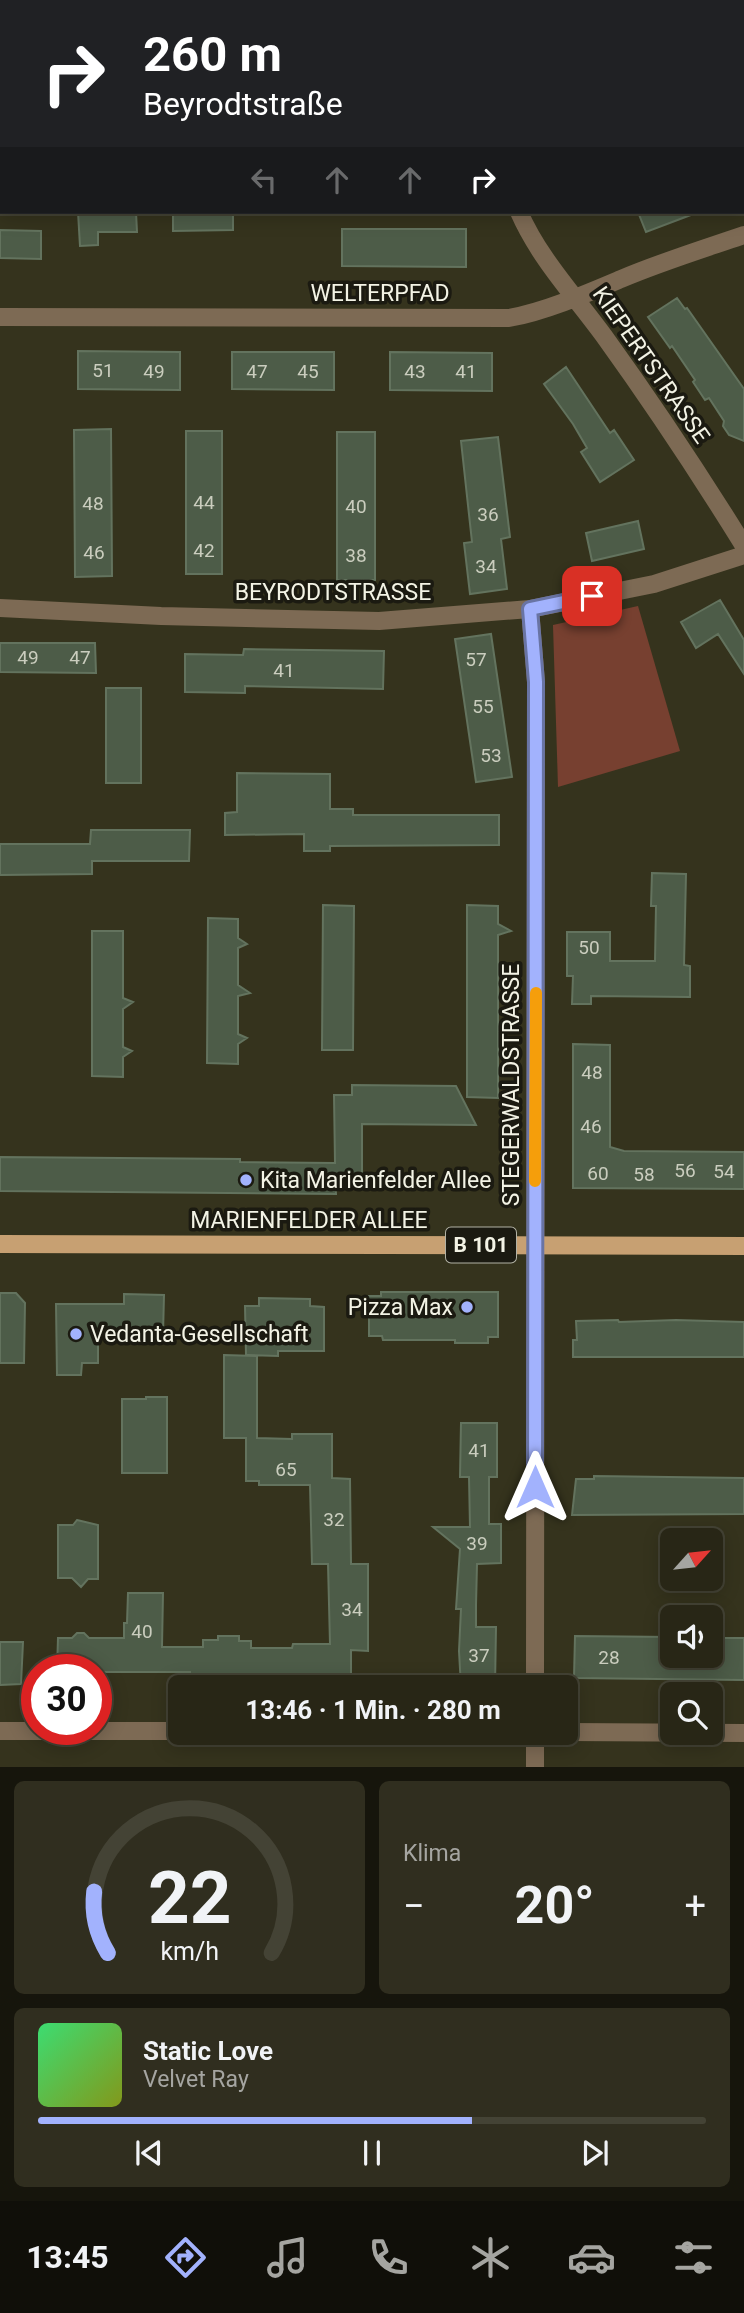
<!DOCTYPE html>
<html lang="de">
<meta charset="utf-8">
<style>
body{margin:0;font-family:Roboto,sans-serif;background:#302e1f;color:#f1f3f6;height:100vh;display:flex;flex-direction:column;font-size:26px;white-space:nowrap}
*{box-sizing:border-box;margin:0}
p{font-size:23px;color:#a5a5a1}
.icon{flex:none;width:38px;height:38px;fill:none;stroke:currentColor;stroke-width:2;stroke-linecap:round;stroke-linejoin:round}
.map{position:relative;height:1767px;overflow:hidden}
.side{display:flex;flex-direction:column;gap:14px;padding:14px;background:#16150c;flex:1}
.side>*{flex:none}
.hud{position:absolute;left:0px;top:0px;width:746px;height:214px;box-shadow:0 4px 18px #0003,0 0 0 2px #444335;background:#202124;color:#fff;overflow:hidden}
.needle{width:46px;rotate:63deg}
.fabs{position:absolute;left:660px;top:1528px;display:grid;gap:14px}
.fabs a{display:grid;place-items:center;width:63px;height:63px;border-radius:10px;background:#282616;box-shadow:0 4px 18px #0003,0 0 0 2px #444335;font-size:35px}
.speed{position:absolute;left:21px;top:1654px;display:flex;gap:14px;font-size:35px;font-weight:700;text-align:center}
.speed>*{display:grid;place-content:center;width:91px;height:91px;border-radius:50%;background:#282616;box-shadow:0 4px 18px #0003,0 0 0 2px #444335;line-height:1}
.speed .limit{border:10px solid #d22;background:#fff;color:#111}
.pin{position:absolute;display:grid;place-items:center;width:60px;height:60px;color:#fff;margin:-30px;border-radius:14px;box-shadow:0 4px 10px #0006}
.me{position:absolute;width:77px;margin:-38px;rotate:0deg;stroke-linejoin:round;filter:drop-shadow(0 0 5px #0008)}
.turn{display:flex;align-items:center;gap:24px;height:147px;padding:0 28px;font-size:32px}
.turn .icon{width:91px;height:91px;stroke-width:2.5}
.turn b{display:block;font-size:49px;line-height:60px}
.lanes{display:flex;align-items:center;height:66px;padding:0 28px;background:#0003;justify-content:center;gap:35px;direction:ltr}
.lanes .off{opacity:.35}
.big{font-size:52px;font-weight:700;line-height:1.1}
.side .card{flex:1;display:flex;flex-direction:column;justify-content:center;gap:10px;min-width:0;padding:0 24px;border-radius:10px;background:#302e1f}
.side .dial{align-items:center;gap:0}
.dial svg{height:182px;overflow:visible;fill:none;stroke:#444335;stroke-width:7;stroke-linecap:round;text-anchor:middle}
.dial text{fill:#f1f3f6;stroke:none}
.song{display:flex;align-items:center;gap:21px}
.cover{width:84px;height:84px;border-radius:10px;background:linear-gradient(135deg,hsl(140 70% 55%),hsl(70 70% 35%))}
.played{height:7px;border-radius:4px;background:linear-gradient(90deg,#a2b2fd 65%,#444335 65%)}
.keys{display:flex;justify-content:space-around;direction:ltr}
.heat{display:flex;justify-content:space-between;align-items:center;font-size:38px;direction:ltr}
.side .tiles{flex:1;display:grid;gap:14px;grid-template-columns:1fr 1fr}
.card:last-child{grid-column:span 2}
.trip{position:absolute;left:168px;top:1675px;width:410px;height:70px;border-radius:10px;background:#282616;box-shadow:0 4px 18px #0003,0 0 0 2px #444335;font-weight:700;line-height:70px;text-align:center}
.tab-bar{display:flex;height:112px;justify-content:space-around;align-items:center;background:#100f09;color:#a5a5a1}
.tab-bar .icon{width:49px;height:49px}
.tab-bar .active{color:#a2b2fd}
.tab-bar b{font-size:32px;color:#f1f3f6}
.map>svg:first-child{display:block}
.green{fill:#774030}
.building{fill:#4d5c48;stroke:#63735e;stroke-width:2}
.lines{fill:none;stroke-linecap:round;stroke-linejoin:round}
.street{stroke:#7d6a54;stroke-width:18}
.primary{stroke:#c7a072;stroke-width:18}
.route-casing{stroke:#6974a4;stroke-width:18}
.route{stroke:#a2b2fd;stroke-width:12}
.slow{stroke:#f59e0b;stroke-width:12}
.poi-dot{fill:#a2b2fd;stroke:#1b1a11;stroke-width:2.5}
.labels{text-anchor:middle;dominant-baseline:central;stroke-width:7;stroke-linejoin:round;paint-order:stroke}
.number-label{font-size:19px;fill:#cacdbe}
.shield{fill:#1b1a11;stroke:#b2b2a5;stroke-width:2}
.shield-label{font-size:21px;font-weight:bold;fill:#f3f3e5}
.street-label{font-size:23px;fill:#f3f3e5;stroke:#1b1a11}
.poi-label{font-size:23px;fill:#f3f3e5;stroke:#1b1a11;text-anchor:start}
</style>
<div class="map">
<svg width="744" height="1767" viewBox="0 0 744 1767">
<rect width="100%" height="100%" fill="#35331d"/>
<path class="green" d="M638,606l42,145 -122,36 -5,-162z"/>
<path class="building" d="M78,212h58l1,20h-39v13l-18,1z
M173,212h60v18l-60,1z
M638,212h57l1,1 -50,19z
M342,229h124v38l-124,-1z
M0,230l41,1v28l-41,-1z
M677,298l8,11 2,-1 57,81v52l-15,-6 -6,-9 1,-5 -15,-23 -4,2 -12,-18 2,-2 -23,-34 -2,2 -22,-31z
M78,351l102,1v38l-102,-1z
M232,352h102v38l-102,-1z
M390,352l102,1v38l-102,-1z
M566,367l44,66 4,-3 20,30 -34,22 -19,-30 6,-4 -14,-24 -29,-40z
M111,429l1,147 -37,1 -1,-147z
M186,431h36v143h-36z
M337,432h38v148h-38z
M498,437l12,100 -9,2 6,50 -37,5 -6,-51 8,-1 -11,-101z
M638,521l6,28 -52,12 -6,-28z
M720,600l24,40v34l-26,-40 -22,14 -15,-26z
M491,634l21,143 -36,5 -21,-143z
M0,643h95l1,30 -96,-1z
M244,649l140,2 -1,38 -138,-3v7l-60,-1v-38l58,1z
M106,688h35v95h-35z
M237,773l93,1v35h23v6h146v30l-169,1v5h-26v-17l-79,1v-22l12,-1z
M91,830h99l-1,31h-97v13l-92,1v-31h90z
M652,873l34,1 -2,91 6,1v31l-99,-1v8h-19l1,-28h-6v-44h43v29h45l1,-55h-5z
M323,905l31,1 -1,144h-31z
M467,905l31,1v18l13,7 -13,4v163l-31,-1z
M208,918l30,1v19l9,6 -9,4v37l12,8 -12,3v38l9,4 -9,6v20l-31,-1z
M92,931h31v67l10,4 -10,7v38l9,4 -9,6v20l-31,-1z
M573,1044l37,1v102l14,4 120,1v37l-171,-1z
M352,1085l104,1 20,39 -114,-1v50h-8v4h-19l1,16 -336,-3v-34l240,2v3l95,1 -1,-68h18z
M381,1292h117v45h-10v6h-33v-3h-72l-1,-4h-13v-40h12z
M0,1293h16l9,10 -1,60h-24z
M124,1294l40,1 -1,40h-65v28h-16l-1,12h-24l-1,-71h68z
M259,1298l51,1v7l14,1v44h-46v5l-32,-1 -1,-49h14z
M618,1320l1,2 57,-2 68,2v35h-171v-17h4l-1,-19z
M224,1355l33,1v82l35,1v-5h40v44l18,1 1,85h17v87l-17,-1v37h-161v-15h-94v-2h-39l1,-32h14l5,-5h7l5,5h35v-15h3l1,-30h35l-1,54h41v-7h15v-4h21v5h12v7h41l1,-4h37l-2,-80h-16l-2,-79h-51v-4h-13v-43h-22z
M146,1397h21v76h-45v-74h24z
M461,1423h36v54h-8v47h12v39l-24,1 -1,41v22h20l-1,60h-34l-2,-36 2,-42h-5l4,-60 -27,-22h37l-1,-50h-9z
M594,1476l150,2v36l-172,1 4,-36h18z
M77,1520l21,5v54h-10l-7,8 -9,-9h-14v-53h15z
M575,1636l97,1v19h38v-18h34v42l-170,-2z
M0,1642h23l-2,42 -21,1z"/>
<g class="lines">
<path class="street" d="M505,2v-2
M519,212c20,46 55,83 85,124 49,68 96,139 140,210
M0,317l509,1c35,-6 79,-25 112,-39 40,-17 82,-30 123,-44
M0,608l161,8 218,5 151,-12 124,-25 90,-29
M530,609l6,73 -1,1005
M0,1731h180
M535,1732v35
M565,1732l179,1"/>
<path class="primary" d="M0,1244l744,2"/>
</g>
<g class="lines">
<g class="route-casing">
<path id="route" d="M535,1487l1,-805 -6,-73 62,-13"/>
</g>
<use href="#route" class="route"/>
<path class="slow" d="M535,1181l1,-188"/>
</g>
<g class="poi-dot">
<circle cx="246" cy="1180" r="7"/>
<circle cx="467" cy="1307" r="7"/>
<circle cx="76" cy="1334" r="7"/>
</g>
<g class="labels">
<g class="number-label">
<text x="103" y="370">51</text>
<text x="154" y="371">49</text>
<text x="257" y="371">47</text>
<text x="308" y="371">45</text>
<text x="415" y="371">43</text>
<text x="466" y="371">41</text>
<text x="204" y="502">44</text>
<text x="93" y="503">48</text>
<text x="356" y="506">40</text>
<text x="488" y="514">36</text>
<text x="204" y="550">42</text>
<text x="94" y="552">46</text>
<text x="356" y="555">38</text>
<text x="486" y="566">34</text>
<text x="28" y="657">49</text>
<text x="80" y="657">47</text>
<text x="476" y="659">57</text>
<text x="284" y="670">41</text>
<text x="483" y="706">55</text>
<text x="491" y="755">53</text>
<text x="589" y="947">50</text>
<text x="592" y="1072">48</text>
<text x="591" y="1126">46</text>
<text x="685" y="1170">56</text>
<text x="724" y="1171">54</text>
<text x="598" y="1173">60</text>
<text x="644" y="1174">58</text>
<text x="479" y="1450">41</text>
<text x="286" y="1469">65</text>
<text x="334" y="1519">32</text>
<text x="477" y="1543">39</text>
<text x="352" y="1609">34</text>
<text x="142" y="1631">40</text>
<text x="479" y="1655">37</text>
<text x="609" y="1657">28</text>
</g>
<rect class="shield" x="446" y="1227.5" width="70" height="35" rx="5"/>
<g class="shield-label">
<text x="481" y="1245">B 101</text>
</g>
<g class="street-label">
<text x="380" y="293">WELTERPFAD</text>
<text transform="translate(651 365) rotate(55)">KIEPERTSTRASSE</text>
<text x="333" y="592">BEYRODTSTRASSE</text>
<text transform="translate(511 1085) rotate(-90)">STEGERWALDSTRASSE</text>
<text x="309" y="1220">MARIENFELDER ALLEE</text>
</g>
<g class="poi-label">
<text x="260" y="1180">Kita Marienfelder Allee</text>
<text x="453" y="1307" text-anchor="end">Pizza Max</text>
<text x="90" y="1334">Vedanta-Gesellschaft</text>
</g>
</g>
</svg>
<div class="fabs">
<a><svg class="needle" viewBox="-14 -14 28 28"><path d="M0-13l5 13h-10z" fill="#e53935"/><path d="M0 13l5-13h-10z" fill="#a5a5a1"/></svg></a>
<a><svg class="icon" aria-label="sound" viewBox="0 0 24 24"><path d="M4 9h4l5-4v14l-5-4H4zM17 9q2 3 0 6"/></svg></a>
<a><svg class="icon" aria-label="search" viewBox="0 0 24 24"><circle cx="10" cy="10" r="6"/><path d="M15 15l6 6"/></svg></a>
</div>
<div class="speed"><div class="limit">30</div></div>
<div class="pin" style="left:592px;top:596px;background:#d93025"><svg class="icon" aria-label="arrive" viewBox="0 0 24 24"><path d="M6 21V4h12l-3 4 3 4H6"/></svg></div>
<svg class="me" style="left:535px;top:1487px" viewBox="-20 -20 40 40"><path d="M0-17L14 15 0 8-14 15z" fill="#a2b2fd" stroke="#fff" stroke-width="4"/></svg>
<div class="trip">13:46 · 1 Min. · 280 m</div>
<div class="hud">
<div class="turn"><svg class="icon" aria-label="right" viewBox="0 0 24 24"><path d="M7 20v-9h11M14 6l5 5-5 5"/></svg><div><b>260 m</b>Beyrodtstraße</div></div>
<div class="lanes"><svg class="icon off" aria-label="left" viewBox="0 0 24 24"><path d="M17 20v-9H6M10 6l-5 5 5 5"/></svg><svg class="icon off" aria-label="ahead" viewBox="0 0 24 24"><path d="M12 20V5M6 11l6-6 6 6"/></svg><svg class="icon off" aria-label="ahead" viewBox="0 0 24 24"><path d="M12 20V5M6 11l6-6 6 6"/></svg><svg class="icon" aria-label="right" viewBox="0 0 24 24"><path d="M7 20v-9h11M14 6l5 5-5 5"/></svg></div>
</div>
</div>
<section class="side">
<div class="tiles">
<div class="card dial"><svg viewBox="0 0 100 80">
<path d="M14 69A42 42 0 1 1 86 69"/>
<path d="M14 69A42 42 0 0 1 8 42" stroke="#a2b2fd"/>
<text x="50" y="56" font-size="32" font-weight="700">22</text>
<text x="50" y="72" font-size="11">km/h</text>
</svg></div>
<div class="card"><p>Klima</p>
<div class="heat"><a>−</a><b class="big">20°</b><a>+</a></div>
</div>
<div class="card">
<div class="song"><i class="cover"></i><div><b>Static Love</b><p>Velvet Ray</p></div></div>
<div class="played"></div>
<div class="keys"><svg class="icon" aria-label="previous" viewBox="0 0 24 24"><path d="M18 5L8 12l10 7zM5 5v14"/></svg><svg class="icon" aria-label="pause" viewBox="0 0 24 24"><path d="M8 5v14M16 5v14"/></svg><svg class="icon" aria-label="next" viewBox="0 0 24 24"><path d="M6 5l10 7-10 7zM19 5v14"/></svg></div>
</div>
</div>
</section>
<nav class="tab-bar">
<b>13:45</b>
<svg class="icon active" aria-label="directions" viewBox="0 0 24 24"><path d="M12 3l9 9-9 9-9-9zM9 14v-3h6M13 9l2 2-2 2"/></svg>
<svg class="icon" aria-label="music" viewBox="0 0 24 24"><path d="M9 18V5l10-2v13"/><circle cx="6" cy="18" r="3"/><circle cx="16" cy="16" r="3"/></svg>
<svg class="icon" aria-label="phone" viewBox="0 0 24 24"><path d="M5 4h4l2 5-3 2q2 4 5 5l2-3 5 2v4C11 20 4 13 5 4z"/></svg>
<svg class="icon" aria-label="climate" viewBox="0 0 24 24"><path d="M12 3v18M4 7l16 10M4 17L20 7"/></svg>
<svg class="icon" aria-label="car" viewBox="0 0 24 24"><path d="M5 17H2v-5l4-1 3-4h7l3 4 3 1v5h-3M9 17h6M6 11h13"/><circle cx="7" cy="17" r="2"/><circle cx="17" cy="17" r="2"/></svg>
<svg class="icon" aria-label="filters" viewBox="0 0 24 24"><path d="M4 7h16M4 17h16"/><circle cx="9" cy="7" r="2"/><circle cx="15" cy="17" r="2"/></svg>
</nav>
